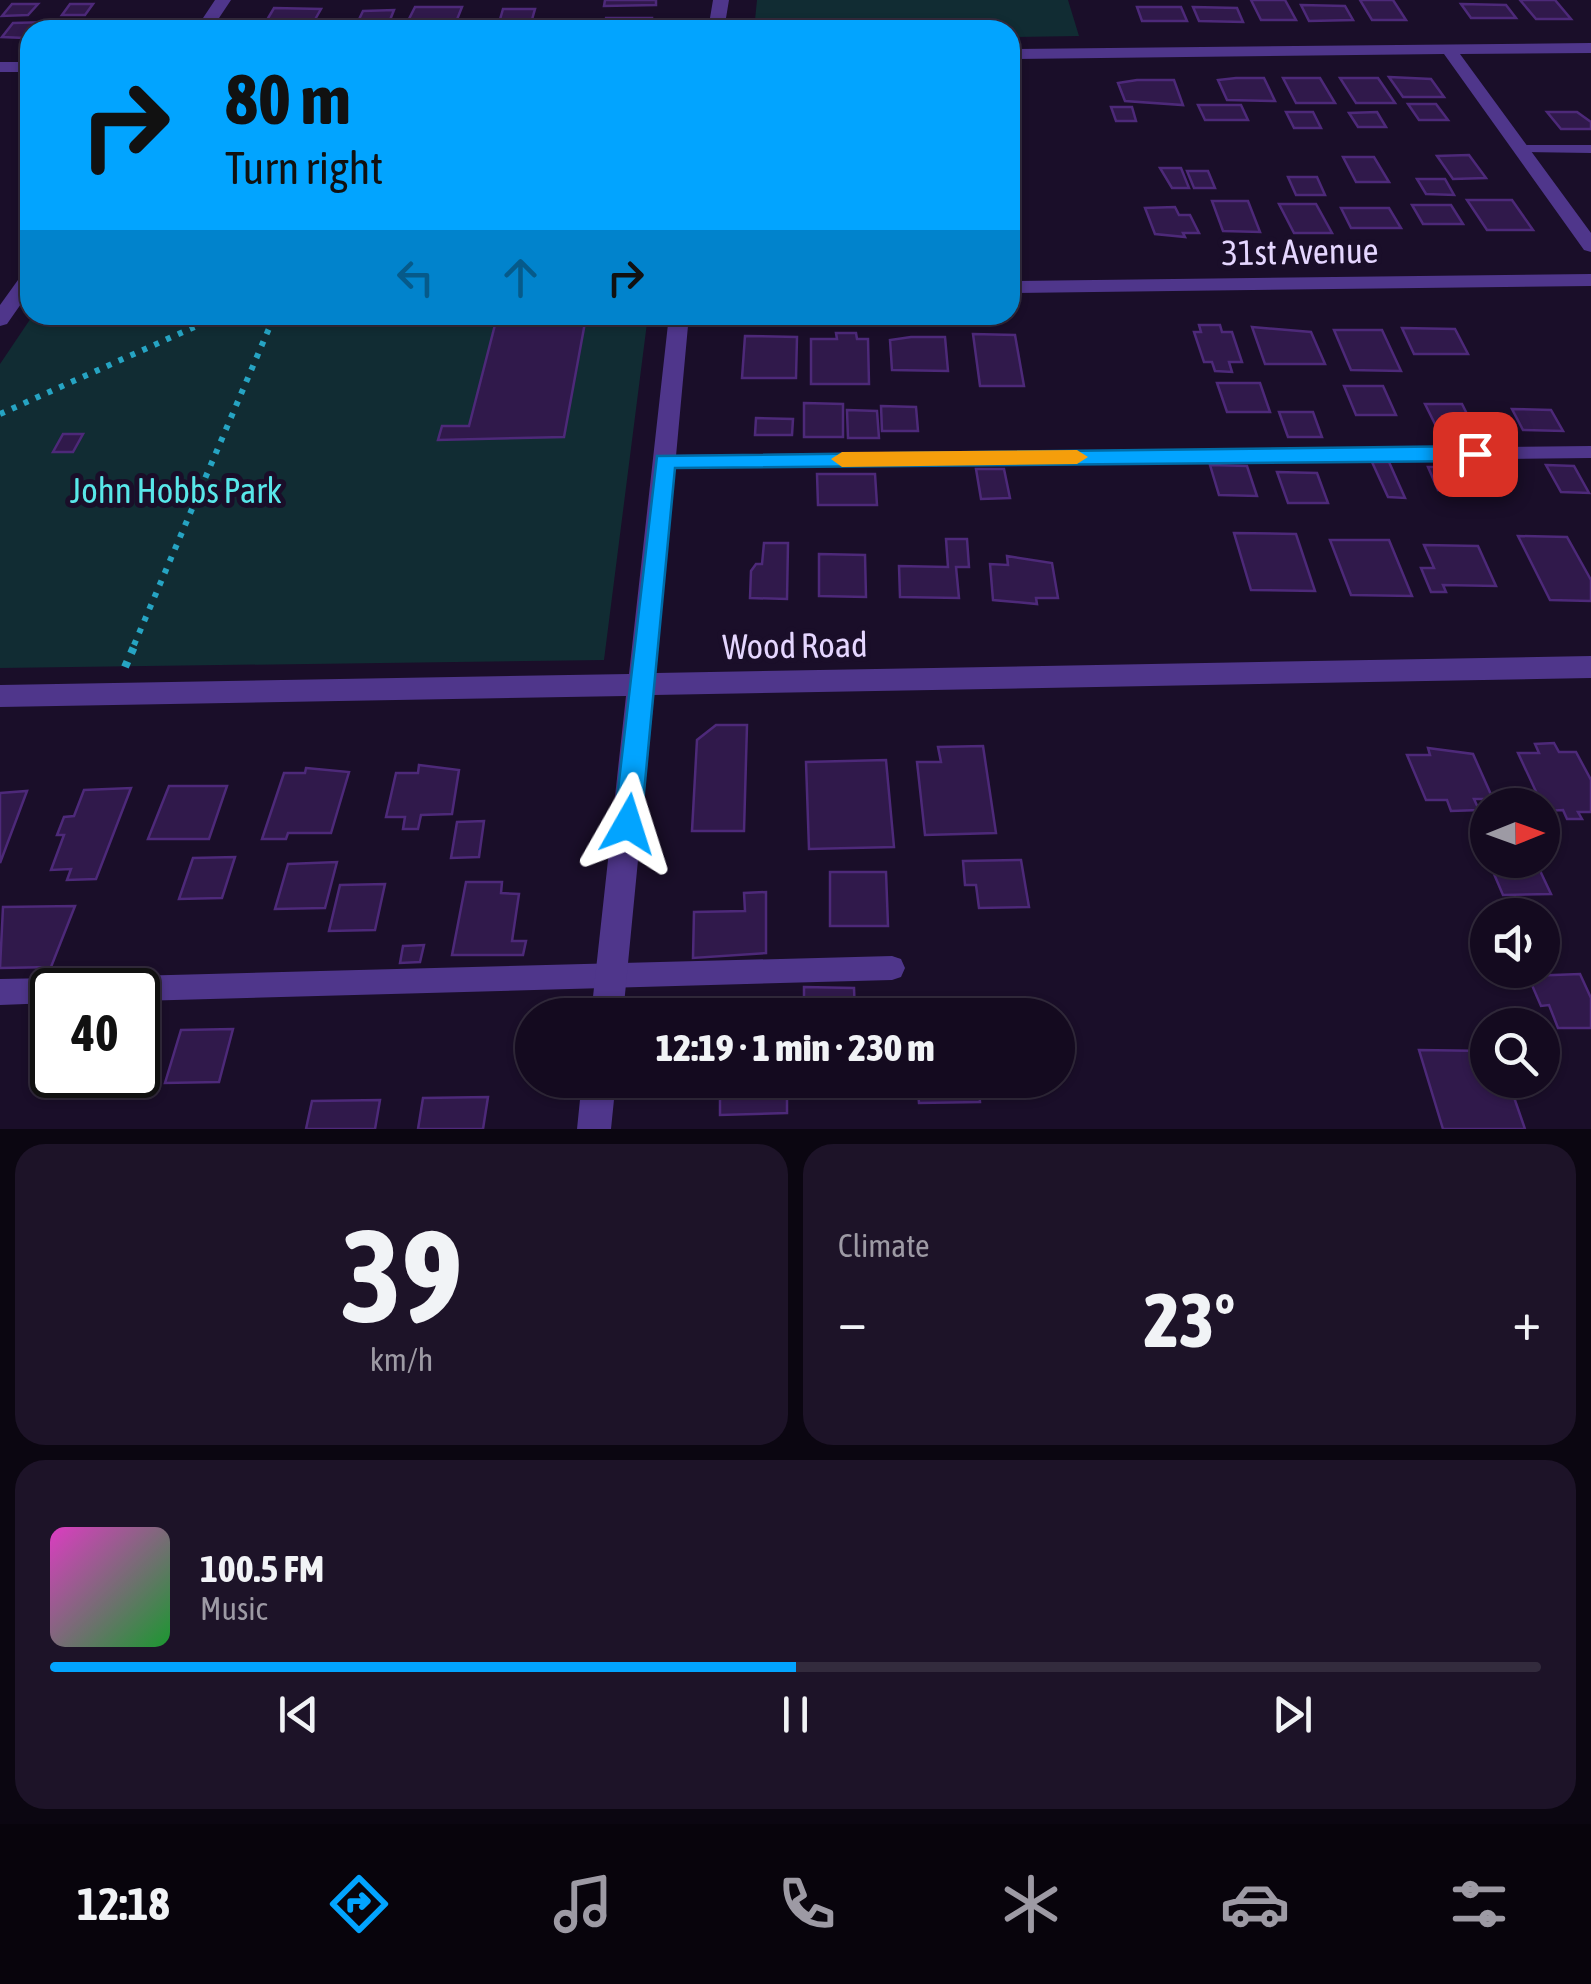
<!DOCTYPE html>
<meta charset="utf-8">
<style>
body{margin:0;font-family:"Asap Condensed",sans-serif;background:#1d1328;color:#f1f3f6;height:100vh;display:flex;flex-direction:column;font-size:38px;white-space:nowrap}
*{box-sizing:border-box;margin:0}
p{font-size:32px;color:#9d9aa4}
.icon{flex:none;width:55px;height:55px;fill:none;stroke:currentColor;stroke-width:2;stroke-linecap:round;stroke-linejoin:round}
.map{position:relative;height:1129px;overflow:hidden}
.details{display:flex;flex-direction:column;gap:15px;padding:15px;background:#0b0611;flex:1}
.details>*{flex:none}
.banner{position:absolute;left:20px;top:20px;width:1000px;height:305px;border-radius:30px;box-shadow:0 2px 8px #0004,0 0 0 2px #332b3d;background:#02a4ff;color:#111;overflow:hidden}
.needle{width:65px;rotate:89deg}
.buttons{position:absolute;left:1470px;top:788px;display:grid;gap:20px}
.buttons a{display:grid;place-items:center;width:90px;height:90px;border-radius:50%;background:#140a1f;box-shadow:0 2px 8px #0004,0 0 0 2px #332b3d;font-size:50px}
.speed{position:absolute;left:30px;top:968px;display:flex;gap:20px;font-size:50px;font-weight:700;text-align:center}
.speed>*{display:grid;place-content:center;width:130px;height:130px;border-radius:50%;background:#140a1f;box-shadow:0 2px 8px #0004,0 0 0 2px #332b3d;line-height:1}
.speed .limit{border:5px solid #111;border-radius:15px;background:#fff;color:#111}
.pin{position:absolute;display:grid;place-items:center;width:85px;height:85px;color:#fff;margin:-42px;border-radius:20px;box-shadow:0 5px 15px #0006}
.me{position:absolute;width:110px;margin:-55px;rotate:6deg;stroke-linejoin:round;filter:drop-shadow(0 0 8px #0008)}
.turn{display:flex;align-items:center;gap:35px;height:210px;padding:0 40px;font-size:45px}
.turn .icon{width:130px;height:130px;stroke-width:2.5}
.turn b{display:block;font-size:70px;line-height:85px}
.lanes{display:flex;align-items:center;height:95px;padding:0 40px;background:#0003;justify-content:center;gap:50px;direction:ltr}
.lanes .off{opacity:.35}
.big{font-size:75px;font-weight:800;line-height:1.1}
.details .tile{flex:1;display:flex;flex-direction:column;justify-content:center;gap:15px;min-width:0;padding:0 35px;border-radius:30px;background:#1d1328}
.details .dial{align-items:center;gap:0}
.dial b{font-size:130px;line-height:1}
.song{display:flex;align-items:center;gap:30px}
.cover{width:120px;height:120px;border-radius:15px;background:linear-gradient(135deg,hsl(310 70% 55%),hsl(130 70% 35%))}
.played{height:10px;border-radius:5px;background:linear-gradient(90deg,#02a4ff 50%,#332b3d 50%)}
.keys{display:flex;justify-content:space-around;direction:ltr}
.heat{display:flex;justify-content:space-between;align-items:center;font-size:55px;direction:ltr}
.details .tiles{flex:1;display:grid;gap:15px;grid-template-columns:1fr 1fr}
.tile:last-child{grid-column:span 2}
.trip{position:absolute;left:515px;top:998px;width:560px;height:100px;border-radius:50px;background:#140a1f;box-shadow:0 2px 8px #0004,0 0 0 2px #332b3d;font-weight:800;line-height:100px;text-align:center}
.tabs{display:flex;height:160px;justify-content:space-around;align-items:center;background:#08040c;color:#9d9aa4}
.tabs .icon{width:70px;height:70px}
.tabs .selected{color:#02a4ff}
.tabs b{font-size:45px;color:#f1f3f6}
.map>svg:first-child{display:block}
.green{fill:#112c33}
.building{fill:#30194b;stroke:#4d2979;stroke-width:2.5}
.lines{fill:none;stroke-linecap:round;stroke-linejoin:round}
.path-far1{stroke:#26a4c3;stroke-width:6;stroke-dasharray:5 8;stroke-linecap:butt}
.path{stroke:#26a4c3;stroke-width:8;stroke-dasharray:6 9;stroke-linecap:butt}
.service{fill:#4f368b;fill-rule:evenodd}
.minor{fill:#4f368b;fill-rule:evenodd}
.tertiary{fill:#4f368b;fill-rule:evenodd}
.route{fill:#02a4ff;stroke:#016ba6;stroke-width:2.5}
.slow{fill:#f59e0b}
.labels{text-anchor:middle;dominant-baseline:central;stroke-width:10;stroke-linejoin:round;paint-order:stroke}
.street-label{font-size:35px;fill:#e5d6ff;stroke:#1a0e29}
.park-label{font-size:35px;fill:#58e7e9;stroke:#1a0e29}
</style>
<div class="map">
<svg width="1591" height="1129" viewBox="0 0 1591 1129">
<rect width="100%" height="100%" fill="#1a0e29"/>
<path class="green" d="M757,0h311l11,36 -69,1v-7h-256z
M33,315h615l-44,345 -604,8v-304z"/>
<path class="building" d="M605,0h51v5l-52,1z
M1251,0h34l11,20h-35z
M1360,0h33l13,20h-34z
M1520,0h35l16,19h-35z
M12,4h26l-10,11 -26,1z
M70,4h23l-8,11h-23z
M1461,4l45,1 10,13h-45z
M1301,5l44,1 8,14 -44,1z
M415,7h47l-8,20 -45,3 -4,-3z
M1137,7h44l6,14h-45z
M1193,7l44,1 6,14 -44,-1z
M274,8l47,1 -12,21h-48z
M503,9h32l-6,21h-32z
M394,10l-8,20h-32l9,-19z
M606,18h46l-1,12h-48z
M157,21l-6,9h-37l6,-8z
M47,22l-22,16 -23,-1 11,-14z
M73,22h18l19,1 -6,7h-37z
M1389,77l42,2 13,18h-41z
M1236,78h28l11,23 -48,-1 -9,-20z
M1283,78h37l15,25h-39z
M1340,78h38l17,25h-39z
M1137,80h37l9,25 -58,-4 -7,-18z
M1408,104h28l12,16h-29z
M1198,105h43l7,15h-43z
M1111,107h21l4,14h-20z
M1286,112h27l8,16h-27z
M1377,112l9,15h-28l-9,-14z
M1547,112h30l14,10v7h-30z
M1469,155l17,23 -33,1 -16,-23z
M1343,157h31l15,25h-33z
M1160,168h21l8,20h-17z
M1187,171h21l7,17h-21z
M1288,177h29l8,18h-29z
M1417,179h28l9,16 -28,-1z
M1467,200h45l21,30h-46z
M1212,201h36l12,31 -37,-1z
M1279,204h37l16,29h-38z
M1412,205h39l12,19h-40z
M1175,207l4,8h11l9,18h-16l2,4 -30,-3 -10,-26z
M1341,208h48l12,20h-50z
M497,317h89l-22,120 -126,3 4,-14h27z
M1199,325h21l2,7h10l10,30h-13l3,10 -17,-1 -3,-9h-8l-10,-30h7z
M1252,327l59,5 14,32h-60z
M1402,328l53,1 13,25h-54z
M1334,330h48l19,41 -50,-1z
M836,333h20l1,6h11l1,45h-58v-45h26z
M973,334l42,1 9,51h-44z
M745,336l52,1 -1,41h-54z
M911,337h34l3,34 -56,-1 -2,-30z
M1217,383h43l10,29h-43z
M1344,386h39l13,29h-40z
M804,403l39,1v33h-39z
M1425,404h37l13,26h-37z
M881,406l35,1 2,24h-36z
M1512,409l39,1 12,21 -40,-1z
M847,410l30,1 2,27h-31z
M1279,412h34l9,25h-34z
M756,418l37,1 -1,16h-37z
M63,434h20l-10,18h-20z
M1452,454h41l15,31h-42z
M1372,462h17l16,36 -17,-1z
M1210,465l37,1 10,30 -38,-1z
M1546,465l28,1 15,27 -28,-1z
M1428,467h26l11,23h-27z
M976,469h28l6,29 -29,1z
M1277,472l40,1 11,30h-40z
M817,474h58l2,31h-59z
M1234,533l62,1 19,57 -64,-1z
M1518,536l49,1 24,43v21l-41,-1z
M946,539h21l2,28h-13l3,31 -59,-1 -1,-31 49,1z
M1330,540h59l23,56 -61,-1z
M764,543h24l-1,56 -37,-1 1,-27 5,-7h6z
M1424,545l54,1 18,40 -53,-1 3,7h-15l-10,-24h13z
M819,554l46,1 1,42 -47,-1z
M1007,556l45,7 6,35h-22l1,6 -44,-4 -3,-36 18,1z
M716,725h31l-3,106h-52l5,-91z
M1554,743l5,9h17l15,28v32h-13l4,7h-15l-4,-9 -18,1 -27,-58h21l-4,-9z
M983,746l13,87 -71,2 -8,-73h24l-3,-15z
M1428,748l45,6 20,45h-19l5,11 -28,1 -4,-11h-21l-19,-45h23z
M886,760l8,87 -85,2 -3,-87z
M419,765l40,5 -7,44 -31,1 -3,14h-15l2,-12h-19l10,-44h22z
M306,768l43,4 -18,61h-43l-2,6h-24l22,-66h21z
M169,786h58l-18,53h-61z
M131,788l-35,91 -29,1 4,-11 -20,1 13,-35h-7l7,-18 10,-1 10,-26z
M27,791l-27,72v-70z
M484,821l-5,36 -28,1 6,-36z
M235,857l-13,41 -43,1 14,-41z
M1021,860l8,47 -50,1 -3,-23h-11l-2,-24z
M1488,860h47l16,34 -48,1z
M337,862l-12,46 -50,1 13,-45z
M830,872h56l2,54h-58z
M466,882h36l-1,11 18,1 -7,47h14l-3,14h-71z
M385,884l-10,46 -46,1 11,-46z
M766,892v61l-73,5 1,-46 51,-1 -1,-18z
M75,906l-24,61 -51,1 3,-61z
M424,945l-4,17 -20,1 3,-17z
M1580,974l11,24v30h-33l-9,-23 -8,1 -13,-30z
M804,987l50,1 1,27h-51z
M1005,1003l2,12h-25l-2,-11z
M233,1029l-14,53 -54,1 16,-53z
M1419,1050l69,1v29h20l17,49h-82z
M720,1080h67v33l-67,2z
M917,1080h61l2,22 -61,1z
M488,1097l-5,32h-65l5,-31z
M380,1100l-5,29h-69l6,-28z"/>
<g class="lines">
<path class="path-far1" d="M273,319l16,-4
M0,414l221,-99
M134,645l139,-326 -14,-4"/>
<path class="path" d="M125,667l11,-25"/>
<path class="service" d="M1521,145h70v8l-75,-1 -2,-3z
M1591,446v12l-926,9 -9,-6 9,-6z
M892,956l9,3 4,9 -4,9 -9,3 -754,21v-11h-57l4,-9 9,-4z
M52,978l9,4 4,8h-13v13l-52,2v-26z"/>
<path class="minor" d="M215,0h16l-20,30h-16z
M1591,43v10l-131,1 131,179v19l-7,-2 -140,-196 -434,5v-10z
M0,62h30v10h-30z
M30,271v20l-23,33 -7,2v-21l23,-32z
M1591,274v12l-581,7v-12z"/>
<path class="tertiary" d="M713,0h16l-5,30h-16z
M669,315h20l-33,358 935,-17v22l-937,17 -31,320h-32l35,-319 -626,11v-22l629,-11z
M582,1080h34l-5,49h-34z"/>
</g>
<path class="route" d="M1475,446l11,8 -11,7 -800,7 -34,356 -4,8 -9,4 -10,-4 -4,-8 43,-368z"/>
<path class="slow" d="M1077,450l11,7 -11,7 -235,3 -11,-8 11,-7z"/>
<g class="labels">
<g class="street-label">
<text transform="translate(1300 251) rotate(-1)">31st Avenue</text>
<text transform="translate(795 645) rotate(-1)">Wood Road</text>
</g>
<g class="park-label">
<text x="176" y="490">John Hobbs Park</text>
</g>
</g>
</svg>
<div class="buttons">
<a><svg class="needle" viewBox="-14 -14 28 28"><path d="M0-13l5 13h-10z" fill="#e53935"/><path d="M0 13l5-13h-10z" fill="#9d9aa4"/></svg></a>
<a><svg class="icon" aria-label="sound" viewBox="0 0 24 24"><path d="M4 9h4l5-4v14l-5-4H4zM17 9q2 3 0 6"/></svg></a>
<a><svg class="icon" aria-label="search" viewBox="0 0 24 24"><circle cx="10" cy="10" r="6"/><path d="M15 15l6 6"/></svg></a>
</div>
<div class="speed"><div class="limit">40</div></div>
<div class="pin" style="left:1475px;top:454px;background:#d93025"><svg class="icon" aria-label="arrive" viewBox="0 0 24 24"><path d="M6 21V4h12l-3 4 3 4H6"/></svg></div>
<svg class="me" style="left:628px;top:824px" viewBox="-20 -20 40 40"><path d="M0-17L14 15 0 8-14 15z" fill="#02a4ff" stroke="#fff" stroke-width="4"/></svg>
<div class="trip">12:19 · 1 min · 230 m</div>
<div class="banner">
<div class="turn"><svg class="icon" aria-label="right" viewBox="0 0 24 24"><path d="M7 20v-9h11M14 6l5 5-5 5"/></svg><div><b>80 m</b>Turn right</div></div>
<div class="lanes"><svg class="icon off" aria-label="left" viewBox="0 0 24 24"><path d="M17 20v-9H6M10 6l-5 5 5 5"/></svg><svg class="icon off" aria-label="ahead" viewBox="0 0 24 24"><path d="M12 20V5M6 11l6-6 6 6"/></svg><svg class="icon" aria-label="right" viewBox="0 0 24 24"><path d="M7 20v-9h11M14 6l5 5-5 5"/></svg></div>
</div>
</div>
<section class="details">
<div class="tiles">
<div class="tile dial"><b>39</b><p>km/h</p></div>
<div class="tile"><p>Climate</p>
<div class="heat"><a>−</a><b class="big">23°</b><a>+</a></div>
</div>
<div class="tile">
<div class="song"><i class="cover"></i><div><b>100.5 FM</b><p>Music</p></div></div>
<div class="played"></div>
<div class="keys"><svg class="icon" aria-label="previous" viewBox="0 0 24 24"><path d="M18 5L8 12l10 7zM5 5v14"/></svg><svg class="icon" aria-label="pause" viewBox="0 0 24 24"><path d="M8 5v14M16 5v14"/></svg><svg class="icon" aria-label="next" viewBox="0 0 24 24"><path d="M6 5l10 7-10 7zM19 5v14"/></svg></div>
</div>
</div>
</section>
<nav class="tabs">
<b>12:18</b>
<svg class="icon selected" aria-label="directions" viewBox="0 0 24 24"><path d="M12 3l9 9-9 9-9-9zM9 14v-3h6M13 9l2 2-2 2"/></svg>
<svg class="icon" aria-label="music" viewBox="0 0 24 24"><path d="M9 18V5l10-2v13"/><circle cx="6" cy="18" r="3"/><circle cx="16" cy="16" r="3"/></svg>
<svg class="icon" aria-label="phone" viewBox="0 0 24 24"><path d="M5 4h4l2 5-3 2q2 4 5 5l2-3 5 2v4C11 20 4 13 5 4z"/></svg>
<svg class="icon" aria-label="climate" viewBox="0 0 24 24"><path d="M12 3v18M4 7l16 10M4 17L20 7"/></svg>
<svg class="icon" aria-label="car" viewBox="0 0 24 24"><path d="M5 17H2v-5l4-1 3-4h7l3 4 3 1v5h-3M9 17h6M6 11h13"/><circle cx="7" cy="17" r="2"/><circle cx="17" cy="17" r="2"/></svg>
<svg class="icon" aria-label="filters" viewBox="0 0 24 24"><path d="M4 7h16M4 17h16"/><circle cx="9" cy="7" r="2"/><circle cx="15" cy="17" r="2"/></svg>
</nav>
